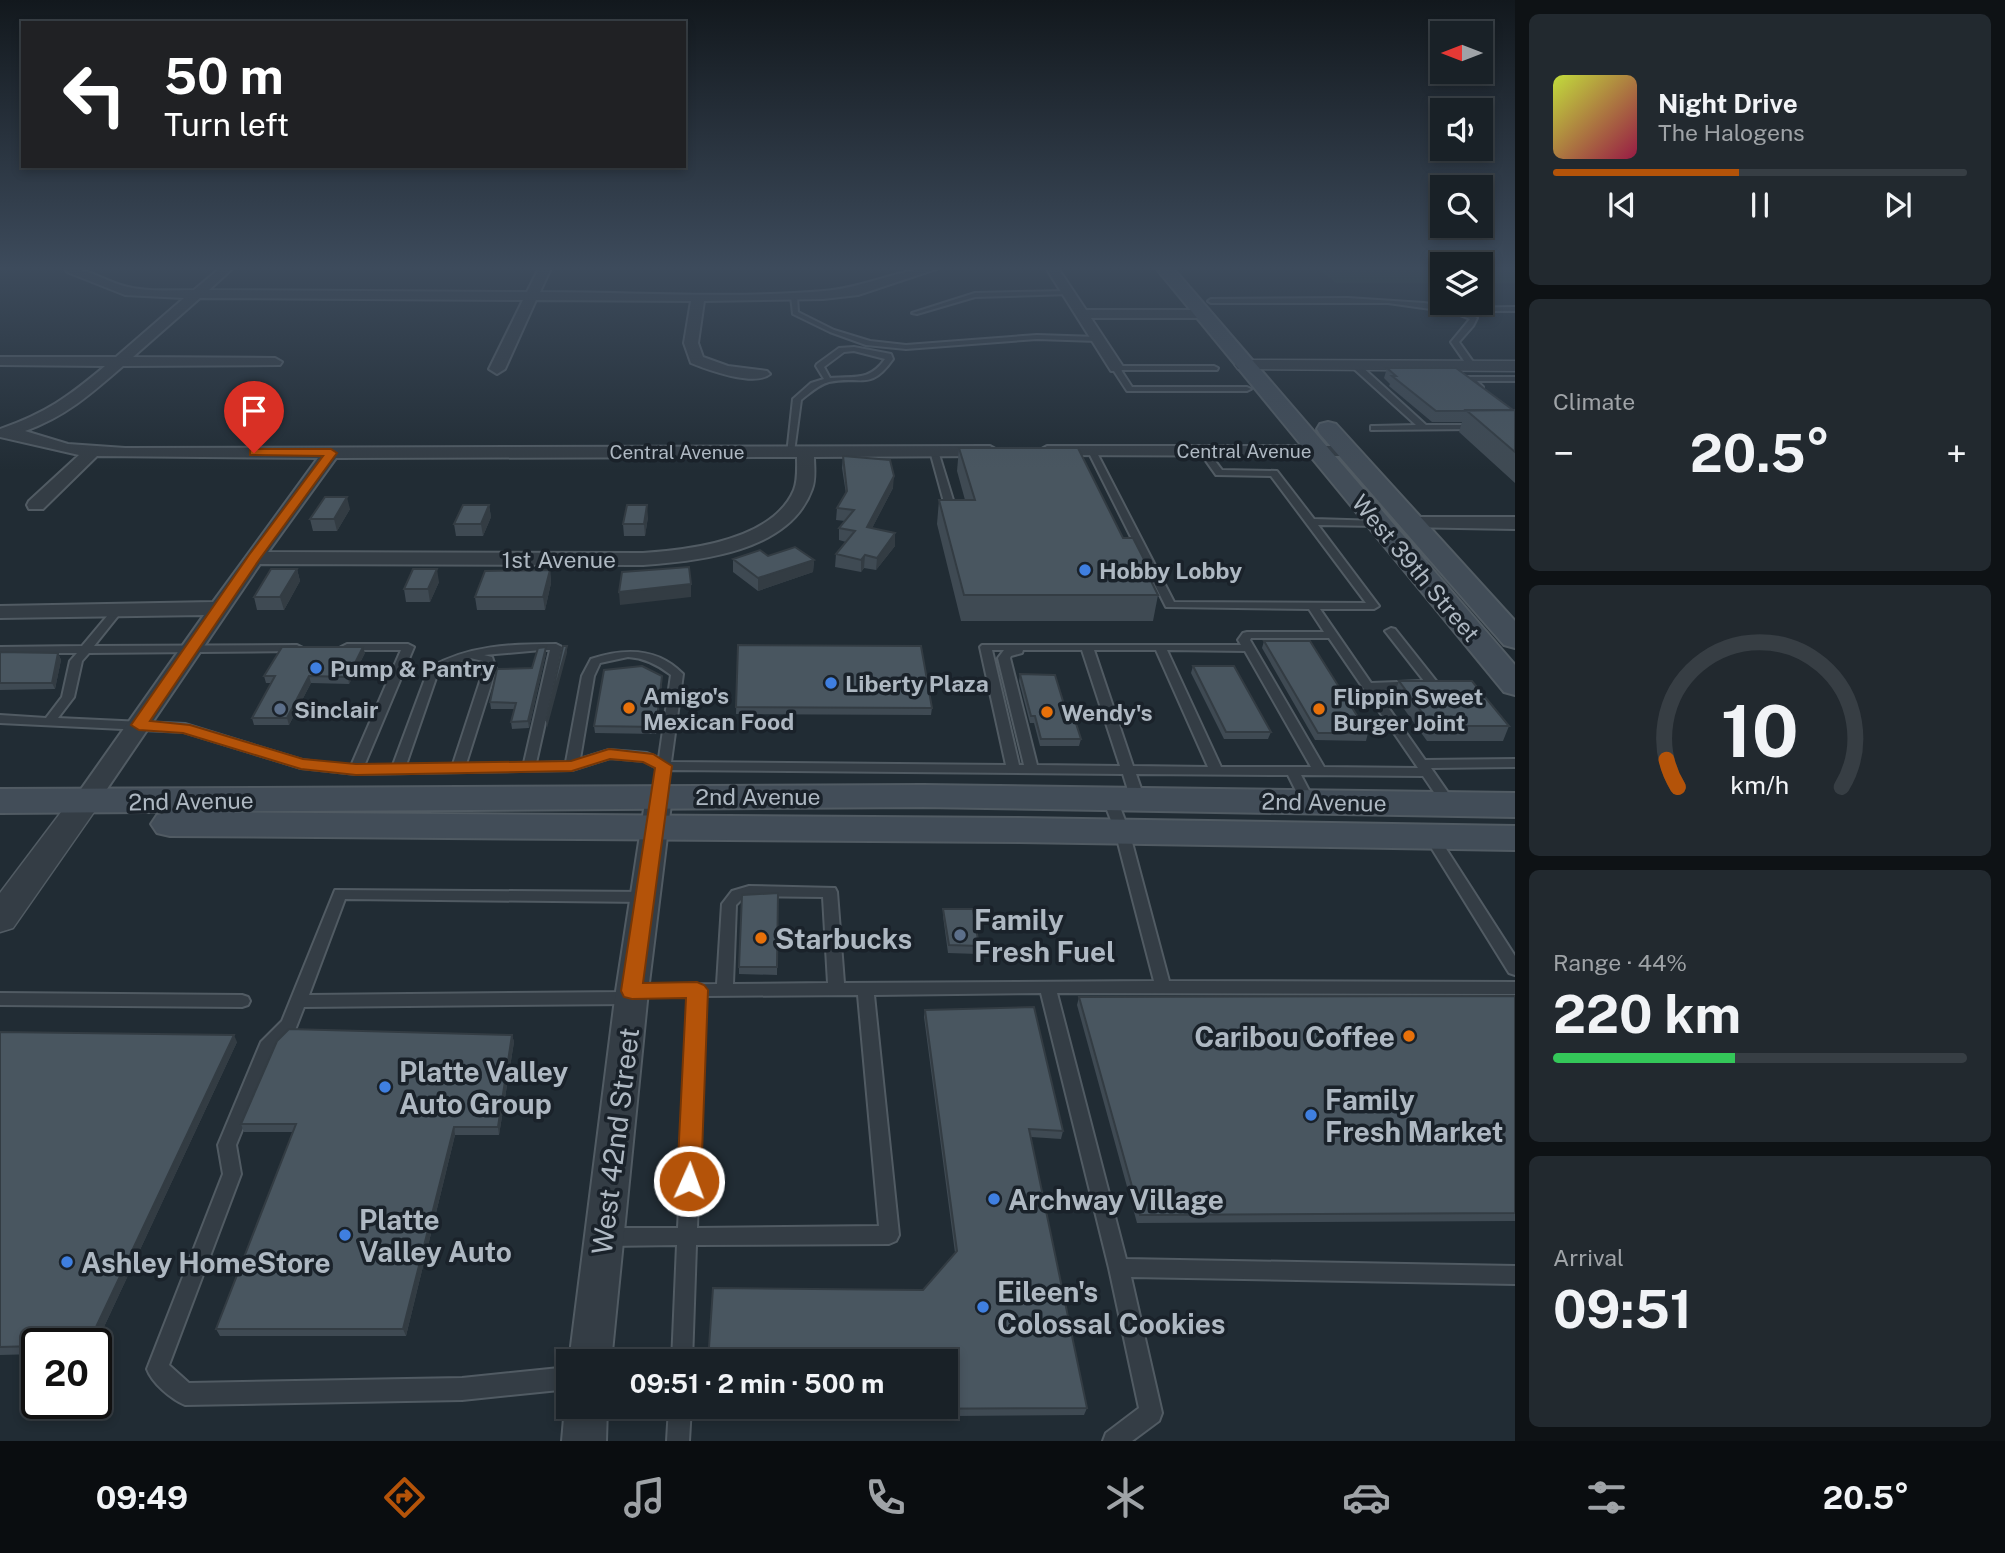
<!DOCTYPE html>
<meta charset="utf-8">
<style>
body{margin:0;font-family:"Public Sans",sans-serif;background:#22292f;color:#f1f3f6;height:100vh;display:flex;flex-direction:column;font-size:26px;white-space:nowrap}
*{box-sizing:border-box;margin:0}
p{font-size:23px;color:#9fa3a7}
.icon{flex:none;width:38px;height:38px;fill:none;stroke:currentColor;stroke-width:2;stroke-linecap:round;stroke-linejoin:round}
.map{position:relative;flex:1;overflow:hidden}
.sheet{display:flex;flex-direction:column;gap:14px;padding:14px;background:#0e1215;width:490px}
.sheet>*{flex:none}
.hud{position:absolute;left:21px;top:21px;width:665px;height:147px;border-radius:0px;box-shadow:0 4px 10px #0003,0 0 0 2px #373e44;background:#202124;color:#fff;overflow:hidden}
.needle{width:46px;rotate:270deg}
.buttons{position:absolute;left:1430px;top:21px;display:grid;gap:14px}
.buttons a{display:grid;place-items:center;width:63px;height:63px;border-radius:0px;background:#192127;box-shadow:0 4px 10px #0003,0 0 0 2px #373e44;font-size:35px}
.speed{position:absolute;left:21px;top:1328px;display:flex;gap:14px;font-size:35px;font-weight:700;text-align:center}
.speed>*{display:grid;place-content:center;width:91px;height:91px;border-radius:50%;background:#192127;box-shadow:0 4px 10px #0003,0 0 0 2px #373e44;line-height:1}
.speed .limit{border:4px solid #111;border-radius:10px;background:#fff;color:#111}
.pin{position:absolute;display:grid;place-items:center;width:60px;height:60px;color:#fff;margin:-72px -30px;border-radius:50% 50% 50% 0;rotate:-45deg;box-shadow:0 0 7px #0007}
.pin .icon{rotate:45deg}
.me{position:absolute;width:77px;margin:-38px;rotate:2deg;stroke-linejoin:round;filter:drop-shadow(0 0 5px #0008)}
.turn{display:flex;align-items:center;gap:24px;height:147px;padding:0 28px;font-size:32px}
.turn .icon{width:91px;height:91px;stroke-width:2.5}
.turn b{display:block;font-size:49px;line-height:60px}
.big{font-size:52px;font-weight:700;line-height:1.1}
.sheet .widget{flex:1;display:flex;flex-direction:column;justify-content:center;gap:10px;min-width:0;padding:0 24px;border-radius:10px;background:#22292f}
.sheet .dial{align-items:center;gap:0}
.dial svg{height:182px;overflow:visible;fill:none;stroke:#373e44;stroke-width:7;stroke-linecap:round;text-anchor:middle}
.dial text{fill:#f1f3f6;stroke:none}
.song{display:flex;align-items:center;gap:21px}
.cover{width:84px;height:84px;border-radius:10px;background:linear-gradient(135deg,hsl(70 70% 55%),hsl(340 70% 35%))}
.played{height:7px;border-radius:4px;background:linear-gradient(90deg,#b45309 45%,#373e44 45%)}
.keys{display:flex;justify-content:space-around;direction:ltr}
.heat{display:flex;justify-content:space-between;align-items:center;font-size:38px;direction:ltr}
.charge{height:10px;border-radius:5px;background:linear-gradient(90deg,#34c759 44%,#373e44 0)}
.trip{position:absolute;left:556px;top:1349px;width:402px;height:70px;border-radius:0px;background:#192127;box-shadow:0 4px 10px #0003,0 0 0 2px #373e44;font-weight:700;line-height:70px;text-align:center}
.menu{display:flex;height:112px;justify-content:space-around;align-items:center;background:#0a0d10;color:#9fa3a7}
.menu .icon{width:49px;height:49px}
.menu .selected{color:#b45309}
.menu b{font-size:32px;color:#f1f3f6}
main{display:flex;flex:1;min-height:0}
.map>svg:first-child{display:block}
.green{fill:#263a37}
.lines{fill:none;stroke-linecap:round;stroke-linejoin:round}
.service-casing{stroke:#515b63;stroke-width:4}
.minor-casing{stroke:#515b63;stroke-width:4}
.tertiary-casing{stroke:#515b63;stroke-width:3}
.secondary-casing{stroke:#515b63;stroke-width:4}
.service{fill:#343d45;fill-rule:evenodd}
.minor{fill:#343d45;fill-rule:evenodd}
.tertiary{fill:#343d45;fill-rule:evenodd}
.secondary{fill:#424d58;fill-rule:evenodd}
.wall{fill:#3f4a53}
.shaded-wall{fill:#333c43}
.building{fill:#495660;stroke:#333c43;stroke-width:2}
.route{fill:#b45309;stroke:#753606;stroke-width:2}
.shop-dot{fill:#3f7fe0;stroke:#1a222a;stroke-width:2.5}
.food-dot{fill:#e8710a;stroke:#1a222a;stroke-width:2.5}
.service-dot{fill:#5c6f8a;stroke:#1a222a;stroke-width:2.5}
.labels{text-anchor:middle;dominant-baseline:central;stroke-width:7;stroke-linejoin:round;paint-order:stroke}
.far-street-label{font-size:19px;fill:#aeb8c2;stroke:#1a222a}
.street-label{font-size:23px;fill:#aeb8c2;stroke:#1a222a}
.poi-label{font-size:23px;font-weight:bold;fill:#aeb8c2;stroke:#1a222a;text-anchor:start}
.near-poi-label{font-size:28px;font-weight:bold;fill:#aeb8c2;stroke:#1a222a;text-anchor:start}
.near-street-label{font-size:28px;fill:#aeb8c2;stroke:#1a222a}
</style>
<main>
<div class="map">
<svg width="1515" height="1441" viewBox="0 0 1515 1441">
<rect width="100%" height="100%" fill="#212c34"/>
<path class="green" d="M1317,268h125v15h-106z
M1481,268h34v15h-34z"/>
<g class="lines">
<g class="service-casing">
<path id="service" d="M1068,291l2,1v2l-95,3 -58,17 -5,-1 63,-20z
M794,294l3,2 1,16 36,18 36,11 36,4 131,-10 60,2 4,2 -4,2 -60,-2 -131,10 -40,-4 -36,-13 -37,-18 -2,-18z
M1348,298l76,5 32,5 59,-1v4h-52l14,7 -4,8 -14,16 17,24 -4,2h-3l-18,-26 19,-23 -18,-7 -64,-9h-177l-3,-2 3,-2z
M854,347l37,7 2,5c-23,33 -32,16 -64,23 -11,3 -19,11 -28,18l-7,52 -7,2 6,-55 18,-16 13,-4 -8,-13 1,-2 22,-16zM854,351l31,8c-15,22 -30,17 -55,19l-6,-11 20,-15z
M1353,364h6l67,61h49l4,2 -4,2 -104,1v-4h3l42,-1 -63,-57z
M1113,366h101l4,2 -1,2h-96l11,17h115l4,2 -4,2h-120l-15,-23z
M1466,377h49v4h-38l6,6 -4,2 -13,-8z
M934,448l4,3 19,62 -2,2h-6l-2,-2 -17,-62z
M1092,448l4,3 78,151 192,1 -95,-127 -55,-1 -17,-24 1,-2h6l16,21 55,1 37,48 66,2v4l-3,1 -59,-1 61,81 -5,3h-54l51,74 53,-2 -39,-50 6,-3 4,1 42,53 2,2 -2,2 -4,2 -57,2 49,70 90,-1v8l-84,1 25,36 -7,4 -5,-1 -21,-31 -122,-1 14,27 -7,4 -5,-1 -15,-30 -152,-1 9,26 -7,4 -7,-4 -8,-26 -453,-4 -4,26 -7,4 -7,-4 5,-28 -13,-7 -34,-3 -38,12 -216,4 -55,-6 -117,-36 -184,-9v-8l46,3 16,-21 8,-36 7,-8h-77v-6l82,-1 31,-37 4,-1 5,3 -28,35 203,-1 6,3 -6,3 -208,2 -7,8 -8,36 -16,21 127,6 117,36 49,6 50,-116h-54l-6,-3 6,-3h61l6,3 -50,119 29,-1 36,-97c39,-23 83,-24 127,-24l6,3 -26,116 30,-1 16,-86 9,-17c33,-11 66,-12 92,15l-12,88 335,3 -26,-118 2,-2h259l-3,-5 5,-7 4,-1h77l-15,-23 -143,-2 -78,-156zM1251,638h78l89,130 -94,-1 -74,-127zM541,650h9l-26,113 -58,1 30,-95 -4,-12 -8,-2zM992,650h12l-6,8 26,107h-5zM1023,650h59l38,116 -83,-1 -27,-107 1,-2 11,-3zM1094,650h62l52,117 -75,-1zM1167,650l78,1 66,116h-90zM628,657c17,1 30,8 43,18l-12,83 -12,-5 -38,-3 -29,9 14,-83 6,-13zM470,658l13,3 1,8 -31,95 -47,1 32,-93z
M1110,795l7,4 12,32 40,150 346,1v12l-458,-1 69,266 389,7v18l-384,-7 31,136 -3,8 -27,20h-29l3,-8 33,-25 -30,-140 -68,-275 -167,2 25,240 -3,6 -7,3 -193,1 -4,117h-20l5,-117 -69,1 -7,-3 -3,-6 3,-6 7,-3h70l11,-231h-52l-1,5 -6,2 -326,3 -9,23 -21,21 -38,94 5,29 -72,191 20,18 273,-5 107,-11v22l-107,11 -277,5c-14,-6 -33,-22 -38,-36l76,-195 -5,-29 43,-103 21,-21 53,-131 311,2 5,1 2,4 -2,4 -5,1 -301,-3 -36,96 317,-3 1,-5 6,-2 84,-1 5,-80 10,-13 17,-5 86,2 2,4 7,91 310,-2 -39,-150 -12,-32zM750,896l73,1 5,86 -95,1 3,-79 6,-6zM858,995l21,231 -182,2 8,-232z
M1431,831l5,2 79,123v19l-6,-2 -85,-137 2,-3z
M0,993l242,2 6,2 2,4 -2,4 -6,2 -242,-2z
M669,1407h22l-2,34h-22z"/>
</g>
<g class="minor-casing">
<path id="minor" d="M65,268c24,0 41,14 63,19 21,5 44,3 66,3l26,-22h13l-24,22 318,2 12,-24h12l-11,24c94,0 190,7 284,-1 40,-3 75,-23 115,-23l-81,27 -35,4 -119,2 -6,42 5,14 25,9 39,5 3,3c-15,13 -62,-4 -79,-11l-7,-20 7,-42 -155,-1 -31,69 -8,5 -8,-5 34,-69 -323,-2 -67,59 142,1 7,4 -2,3 -157,1c-31,27 -58,51 -98,65l43,13 57,4 865,-2 9,5 -9,5 -176,1c0,10 2,22 -2,32 -22,63 -113,72 -169,76l-383,-1 -166,244 -9,3 -9,-3 -4,-6 132,-187 -204,3v-12l213,-4 105,-144 -221,-2 -54,53h-14l-2,-4 2,-4 50,-46 -79,-18v-8c46,-16 68,-32 105,-63l-105,-1v-8h116l68,-59 -59,-3 -58,-23zM797,457c0,10 1,23 -3,33 -21,50 -104,60 -151,63l-375,-1 68,-94z
M1046,268h12l28,42h115l7,4 -7,4h-110l33,50 -3,3h-10z
M1047,446h300l9,5 -9,5 -306,-1 -3,-4z
M1409,517h106v12l-113,-2 -3,-4 3,-4z
M659,788l9,2 4,6 -24,195 -37,371h-42l47,-371 30,-195 4,-6z
M569,1397v10h38l-1,34h-44l3,-34z"/>
</g>
<g class="tertiary-casing">
<path id="tertiary" d="M1244,360l271,1v10l-277,-2 -3,-4 3,-4z
M85,792l11,3 5,7 -88,126 -13,4v-39l74,-98z"/>
</g>
<g class="secondary-casing">
<path id="secondary" d="M1156,268h17l342,397v30l-11,-3z
M1328,422l8,2 179,197v27l-11,-3 -184,-211 -3,-5 3,-5z
M923,785l592,8v24l-592,-10 -923,6v-24z
M170,812l849,6 496,8v24l-496,-8 -849,-6 -13,-3 -6,-9 6,-9z"/>
</g>
<use href="#service" class="service"/>
<use href="#minor" class="minor"/>
<use href="#tertiary" class="tertiary"/>
<use href="#secondary" class="secondary"/>
</g>
<path class="wall" d="M1387,368l128,42v73l-56,-51 3,-10h-30l-43,-36 1,-2 -6,-6z
M959,448l164,90 30,39 -1,6 6,12 -5,26h-192l-24,-97 2,-24h26l-8,-29z
M843,456l50,32 -21,40 23,5v13l-19,24 -12,-2 -3,4 -26,-5 1,-13 10,-12 -7,-2v-12l6,-7 -9,-1 1,-12 9,-14 -4,-26z
M489,505l2,12 -8,19h-27l-2,-12z
M350,509l-13,22h-24l-3,-12z
M648,517l-3,19h-21l-1,-12z
M768,556l46,4 -1,12 -55,19 -25,-19v-13z
M297,569l3,12 -16,29h-27l-3,-13z
M550,570l1,13 -6,27h-68l-2,-13z
M439,582l-9,20h-24l-2,-13z
M1264,641l104,92 -2,8 -51,-1 -53,-92z
M738,645l194,63 -1,7 -195,-1z
M0,652l58,1 3,7 -6,29 -55,1z
M365,653l-16,31 -38,-1 -22,42h-35l-2,-7 19,-35h-5l-2,-7z
M546,654l-17,74 -17,1 -1,-7 3,-13h-23l-1,-7 42,-34z
M1193,666l78,66 -3,7h-44l-33,-66z
M1020,674l46,37 15,28 -2,7h-39l-6,-23h-4l-11,-42z
M662,676v7l-6,51 -61,-1 -1,-7z
M1399,681l110,45 -6,15h-76l-33,-46z
M778,893l-1,82 -38,-1v-7z
M943,909l36,37 -1,8 -30,-1 -5,-37z
M1515,996v225l-378,2 -60,-218 2,-8z
M925,1010l138,121 -2,8 -30,-2 56,271 -3,7 -379,3v-11l218,-117 32,-37 -31,-236z
M0,1032l237,10 -141,302h-59v10l-37,1z
M512,1035l2,7 -15,93h-44l-49,201h-186l-4,-7 77,-197h-49l-3,-8z"/>
<path class="shaded-wall" d="M894,476l-1,12 -27,52 1,-13z
M347,497l3,12 -13,22 -3,-12z
M489,505l2,12 -8,19 -2,-12z
M647,505l1,12 -3,19 -1,-12z
M895,533v13l-19,24 1,-12z
M865,555l-1,13 -3,4v-12z
M814,560l-1,12 -55,19v-13z
M297,569l3,12 -16,29 -4,-13z
M437,569l2,13 -9,20 -2,-13z
M550,570l1,13 -6,27 -2,-13z
M691,584v13l-71,8 -1,-13z
M567,646v7l-20,75 -1,-7z
M363,647l2,6 -16,31 -1,-7z
M546,647v7l-17,74 -1,-7z
M58,653l3,7 -6,29 -3,-6z
M309,676l2,7 -22,42 -2,-7z
M662,676v7l-6,51v-7z
M234,1035l3,7 -141,302h-8z
M512,1035l2,7 -15,93 -1,-8z
M454,1127l1,8 -49,201 -3,-7z"/>
<path class="building" d="M1387,368h69l57,42 -77,1 -44,-35h4z
M1466,410h49v42z
M959,448h119l45,90h10l20,39h-4l9,18h-194l-25,-95h36z
M843,456l47,4 4,16 -27,51 28,6 -18,25 -12,-3 -4,5 -25,-6 19,-23 -16,-3 15,-18 -17,-2 10,-17z
M325,497h22l-13,22h-24z
M463,505h26l-8,19h-27z
M627,505h20l-3,19h-21z
M795,547l19,13 -56,18 -25,-19 27,-9 8,6z
M689,567l2,17 -72,8 3,-20z
M271,569h26l-17,28h-26z
M413,569h24l-9,20h-24z
M550,570l-7,27h-68l10,-26z
M1264,641h46l58,92h-50z
M738,645l183,1 11,62 -196,-1z
M563,646h4l-21,75z
M282,647h81l-15,30 -39,-1 -22,42h-35l23,-42h-11z
M546,647l-18,74 -17,1 5,-19 -26,-1 7,-33 35,-1 6,-20z
M0,652l58,1 -6,30h-52z
M642,666l20,10 -6,51 -62,-1 10,-56z
M1193,666h41l37,66h-45z
M1020,674l35,1 11,36h6l9,28h-40l-6,-23h-4z
M1399,681h73l37,45h-77z
M778,893l-1,74h-38l3,-72z
M943,909h30l6,37 -30,-1z
M1515,996v217l-375,2 -61,-218z
M1034,1007l29,124 -34,-2 58,279 -382,2v-3h242v-45h-239l5,-74 210,2 34,-39 -32,-241z
M289,1029l223,6 -14,92h-44l-51,202h-187l80,-205h-55l36,-83z
M0,1032l234,3 -146,309h-51v2l-37,1z"/>
<linearGradient id="sky" x2="0" y2="1"><stop stop-color="#12181d"/><stop offset="0.57" stop-color="#3d4b5c"/><stop offset="1" stop-color="#3d4b5c" stop-opacity="0"/></linearGradient>
<rect width="1515" height="470" fill="url(#sky)"/>
<path class="route" d="M254,449h77l6,4 -78,107 -109,161 40,4 113,34 53,5 215,-3 38,-12 44,5 19,12 -29,217 54,-1 7,3 4,5 -7,191 -3,8 -9,3 -8,-3 -4,-8 9,-183 -54,1 -8,-2 -3,-6 34,-223 -12,-6 -33,-3 -38,12 -216,4 -55,-6 -118,-36 -44,-3 -8,-5 118,-170 74,-99 -73,-1v-5z"/>
<g class="shop-dot">
<circle cx="1085" cy="570" r="7"/>
<circle cx="316" cy="668" r="7"/>
<circle cx="831" cy="683" r="7"/>
<circle cx="385" cy="1087" r="7"/>
<circle cx="1311" cy="1115" r="7"/>
<circle cx="994" cy="1199" r="7"/>
<circle cx="345" cy="1235" r="7"/>
<circle cx="67" cy="1262" r="7"/>
<circle cx="983" cy="1307" r="7"/>
</g>
<g class="food-dot">
<circle cx="629" cy="708" r="7"/>
<circle cx="1319" cy="709" r="7"/>
<circle cx="1047" cy="712" r="7"/>
<circle cx="761" cy="938" r="7"/>
<circle cx="1409" cy="1036" r="7"/>
</g>
<g class="service-dot">
<circle cx="280" cy="709" r="7"/>
<circle cx="960" cy="935" r="7"/>
</g>
<g class="labels">
<g class="far-street-label">
<text x="1244" y="451">Central Avenue</text>
<text x="677" y="452">Central Avenue</text>
</g>
<g class="street-label">
<text x="559" y="559">1st Avenue</text>
<text transform="translate(1416 568) rotate(50)">West 39th Street</text>
<text x="758" y="796">2nd Avenue</text>
<text transform="translate(191 801) rotate(-1)">2nd Avenue</text>
<text transform="translate(1324 802) rotate(1)">2nd Avenue</text>
</g>
<g class="poi-label">
<text x="1099" y="570">Hobby Lobby</text>
<text x="330" y="668">Pump &amp; Pantry</text>
<text x="845" y="683">Liberty Plaza</text>
<text x="643" y="695">Amigo's<tspan x="643" dy="26">Mexican Food</tspan></text>
<text x="1333" y="696">Flippin Sweet<tspan x="1333" dy="26">Burger Joint</tspan></text>
<text x="294" y="709">Sinclair</text>
<text x="1061" y="712">Wendy's</text>
</g>
<g class="near-poi-label">
<text x="974" y="919">Family<tspan x="974" dy="32">Fresh Fuel</tspan></text>
<text x="775" y="938">Starbucks</text>
<text x="1395" y="1036" text-anchor="end">Caribou Coffee</text>
<text x="399" y="1071">Platte Valley<tspan x="399" dy="32">Auto Group</tspan></text>
<text x="1325" y="1099">Family<tspan x="1325" dy="32">Fresh Market</tspan></text>
<text x="1008" y="1199">Archway Village</text>
<text x="359" y="1219">Platte<tspan x="359" dy="32">Valley Auto</tspan></text>
<text x="81" y="1262">Ashley HomeStore</text>
<text x="997" y="1291">Eileen's<tspan x="997" dy="32">Colossal Cookies</tspan></text>
</g>
<g class="near-street-label">
<text transform="translate(615 1141) rotate(-83)">West 42nd Street</text>
</g>
</g>
</svg>
<div class="buttons">
<a><svg class="needle" viewBox="-14 -14 28 28"><path d="M0-13l5 13h-10z" fill="#e53935"/><path d="M0 13l5-13h-10z" fill="#9fa3a7"/></svg></a>
<a><svg class="icon" aria-label="sound" viewBox="0 0 24 24"><path d="M4 9h4l5-4v14l-5-4H4zM17 9q2 3 0 6"/></svg></a>
<a><svg class="icon" aria-label="search" viewBox="0 0 24 24"><circle cx="10" cy="10" r="6"/><path d="M15 15l6 6"/></svg></a>
<a><svg class="icon" aria-label="layers" viewBox="0 0 24 24"><path d="M12 4l9 5-9 5-9-5zM3 14l9 5 9-5"/></svg></a>
</div>
<div class="speed"><div class="limit">20</div></div>
<div class="pin" style="left:254px;top:453px;background:#d93025"><svg class="icon" aria-label="arrive" viewBox="0 0 24 24"><path d="M6 21V4h12l-3 4 3 4H6"/></svg></div>
<svg class="me" style="left:689px;top:1181px" viewBox="-20 -20 40 40"><circle r="17" fill="#b45309" stroke="#fff" stroke-width="3"/><path d="M0-11L8 9 0 5-8 9z" fill="#fff"/></svg>
<div class="trip">09:51 · 2 min · 500 m</div>
<div class="hud">
<div class="turn"><svg class="icon" aria-label="left" viewBox="0 0 24 24"><path d="M17 20v-9H6M10 6l-5 5 5 5"/></svg><div><b>50 m</b>Turn left</div></div>
</div>
</div>
<section class="sheet">
<div class="widget">
<div class="song"><i class="cover"></i><div><b>Night Drive</b><p>The Halogens</p></div></div>
<div class="played"></div>
<div class="keys"><svg class="icon" aria-label="previous" viewBox="0 0 24 24"><path d="M18 5L8 12l10 7zM5 5v14"/></svg><svg class="icon" aria-label="pause" viewBox="0 0 24 24"><path d="M8 5v14M16 5v14"/></svg><svg class="icon" aria-label="next" viewBox="0 0 24 24"><path d="M6 5l10 7-10 7zM19 5v14"/></svg></div>
</div>
<div class="widget"><p>Climate</p>
<div class="heat"><a>−</a><b class="big">20.5°</b><a>+</a></div>
</div>
<div class="widget dial"><svg viewBox="0 0 100 80">
<path d="M14 69A42 42 0 1 1 86 69"/>
<path d="M14 69A42 42 0 0 1 9 57" stroke="#b45309"/>
<text x="50" y="56" font-size="32" font-weight="700">10</text>
<text x="50" y="72" font-size="11">km/h</text>
</svg></div>
<div class="widget"><p>Range · 44%</p><b class="big">220 km</b><div class="charge"></div></div>
<div class="widget"><p>Arrival</p><b class="big">09:51</b></div>
</section>
</main>
<nav class="menu">
<b>09:49</b>
<svg class="icon selected" aria-label="directions" viewBox="0 0 24 24"><path d="M12 3l9 9-9 9-9-9zM9 14v-3h6M13 9l2 2-2 2"/></svg>
<svg class="icon" aria-label="music" viewBox="0 0 24 24"><path d="M9 18V5l10-2v13"/><circle cx="6" cy="18" r="3"/><circle cx="16" cy="16" r="3"/></svg>
<svg class="icon" aria-label="phone" viewBox="0 0 24 24"><path d="M5 4h4l2 5-3 2q2 4 5 5l2-3 5 2v4C11 20 4 13 5 4z"/></svg>
<svg class="icon" aria-label="climate" viewBox="0 0 24 24"><path d="M12 3v18M4 7l16 10M4 17L20 7"/></svg>
<svg class="icon" aria-label="car" viewBox="0 0 24 24"><path d="M5 17H2v-5l4-1 3-4h7l3 4 3 1v5h-3M9 17h6M6 11h13"/><circle cx="7" cy="17" r="2"/><circle cx="17" cy="17" r="2"/></svg>
<svg class="icon" aria-label="filters" viewBox="0 0 24 24"><path d="M4 7h16M4 17h16"/><circle cx="9" cy="7" r="2"/><circle cx="15" cy="17" r="2"/></svg>
<b>20.5°</b>
</nav>
